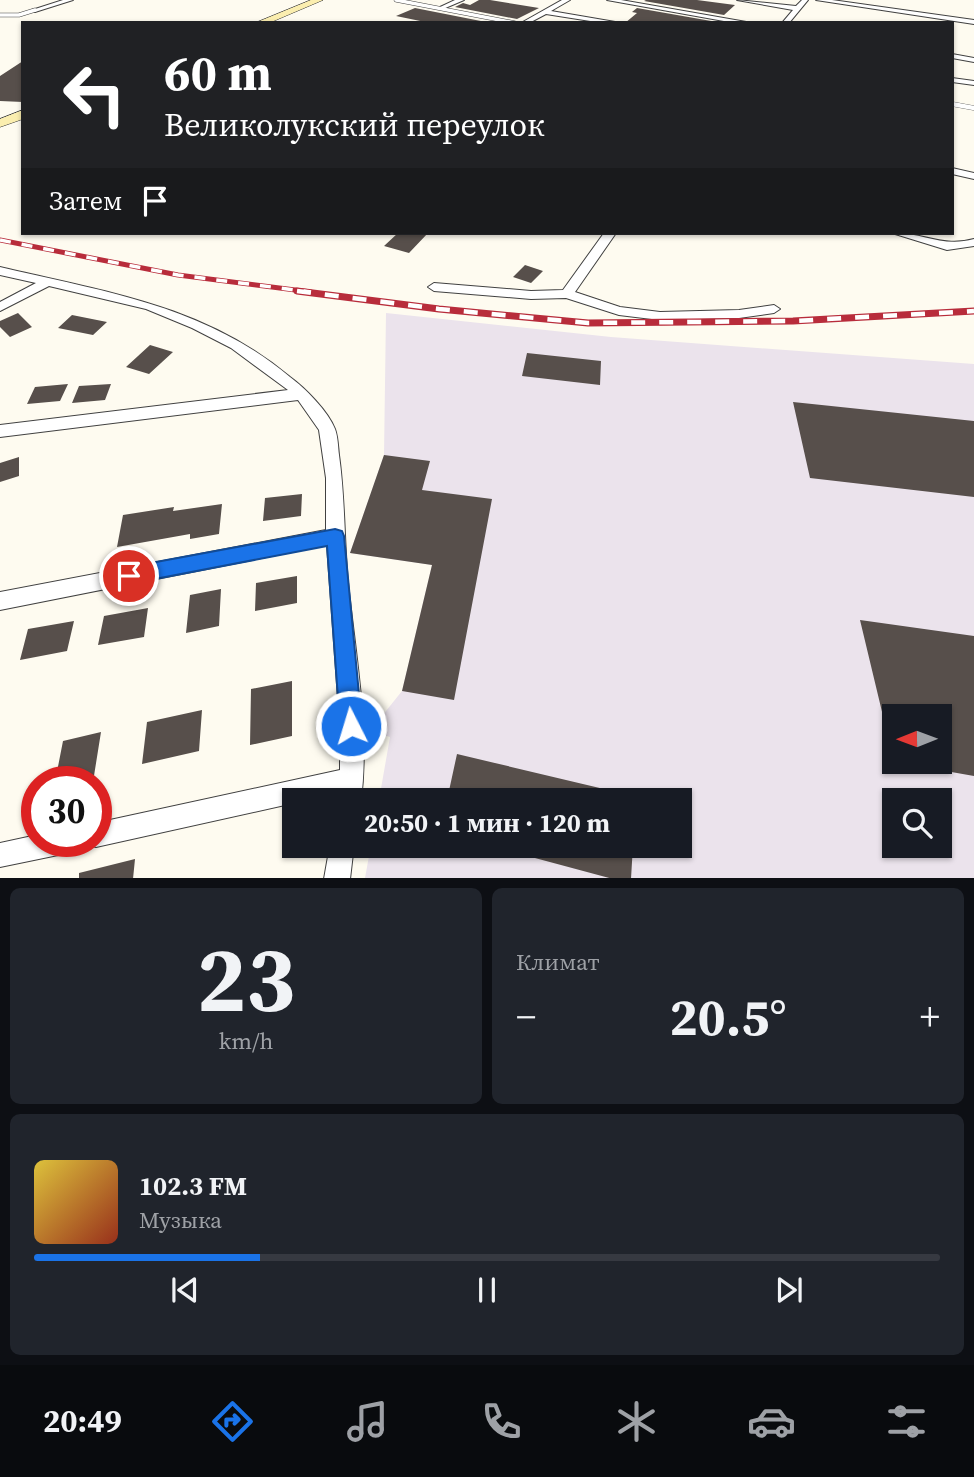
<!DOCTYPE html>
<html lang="ru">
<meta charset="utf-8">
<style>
body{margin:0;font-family:"Source Serif 4",serif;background:#20242c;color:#f1f3f6;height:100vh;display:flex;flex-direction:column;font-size:26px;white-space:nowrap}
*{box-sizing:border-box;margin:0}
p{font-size:23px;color:#9ea1a6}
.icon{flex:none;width:38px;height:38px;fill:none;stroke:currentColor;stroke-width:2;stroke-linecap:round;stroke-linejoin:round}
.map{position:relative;height:878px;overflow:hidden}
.panel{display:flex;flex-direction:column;gap:10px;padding:10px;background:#0d0f14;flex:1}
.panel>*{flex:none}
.guide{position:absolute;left:21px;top:21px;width:933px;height:214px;border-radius:0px;box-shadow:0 2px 5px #0004;background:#202124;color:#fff;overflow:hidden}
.needle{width:46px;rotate:269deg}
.tools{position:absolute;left:882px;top:704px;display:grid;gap:14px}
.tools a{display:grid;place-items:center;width:70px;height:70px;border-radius:0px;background:#171b24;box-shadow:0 2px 5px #0004;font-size:35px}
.speed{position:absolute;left:21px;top:766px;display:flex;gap:14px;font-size:35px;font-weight:700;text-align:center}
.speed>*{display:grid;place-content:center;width:91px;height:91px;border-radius:50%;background:#171b24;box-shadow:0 2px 5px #0004;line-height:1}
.speed .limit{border:10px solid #d22;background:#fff;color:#111}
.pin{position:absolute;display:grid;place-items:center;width:60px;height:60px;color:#fff;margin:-30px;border:4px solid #fff;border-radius:50%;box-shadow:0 2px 7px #0007}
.me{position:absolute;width:77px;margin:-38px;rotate:355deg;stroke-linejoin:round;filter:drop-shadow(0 0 5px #0008)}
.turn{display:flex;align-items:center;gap:24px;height:147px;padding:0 28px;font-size:32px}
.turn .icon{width:91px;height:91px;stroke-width:2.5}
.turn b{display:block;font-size:49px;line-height:60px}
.then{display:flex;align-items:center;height:66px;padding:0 28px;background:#0003;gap:14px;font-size:26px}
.big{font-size:52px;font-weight:700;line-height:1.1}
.panel .card{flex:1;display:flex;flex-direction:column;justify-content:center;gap:10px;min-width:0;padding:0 24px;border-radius:10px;background:#20242c}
.panel .dial{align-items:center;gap:0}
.dial b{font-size:91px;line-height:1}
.song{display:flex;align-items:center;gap:21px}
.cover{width:84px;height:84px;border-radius:10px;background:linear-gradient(135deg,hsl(50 70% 55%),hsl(10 70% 35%))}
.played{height:7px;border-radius:4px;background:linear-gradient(90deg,#1a73e8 25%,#363941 25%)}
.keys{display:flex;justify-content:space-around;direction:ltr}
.heat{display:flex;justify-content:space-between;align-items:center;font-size:38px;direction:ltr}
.panel .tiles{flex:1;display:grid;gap:10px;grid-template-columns:1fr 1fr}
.card:last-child{grid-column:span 2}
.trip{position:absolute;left:282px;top:788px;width:410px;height:70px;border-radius:0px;background:#171b24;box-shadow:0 2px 5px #0004;font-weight:700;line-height:70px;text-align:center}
.tab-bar{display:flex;height:112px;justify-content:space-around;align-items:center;background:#090b0e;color:#9ea1a6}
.tab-bar .icon{width:49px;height:49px}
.tab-bar .active{color:#1a73e8}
.tab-bar b{font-size:32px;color:#f1f3f6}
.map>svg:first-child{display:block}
.industrial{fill:#ebe3ec;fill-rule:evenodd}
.building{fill:#574f4b}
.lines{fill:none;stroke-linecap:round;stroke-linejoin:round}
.lane-far1-casing{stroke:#414141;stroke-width:4.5}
.lane-casing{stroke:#414141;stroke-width:5}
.street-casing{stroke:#414141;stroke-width:2}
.secondary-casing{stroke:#303030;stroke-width:1}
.lane-far1{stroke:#fff;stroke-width:3.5}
.lane{stroke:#fff;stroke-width:4.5}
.street{fill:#fff;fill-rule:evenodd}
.secondary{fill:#fbeeaf;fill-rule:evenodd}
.rail-far1-casing{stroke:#b82c3b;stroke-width:5}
.rail-casing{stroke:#b82c3b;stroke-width:7}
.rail-far1{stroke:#fff;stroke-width:3.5;stroke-dasharray:11;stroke-linecap:butt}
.rail{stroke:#fff;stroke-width:4.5;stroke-dasharray:14;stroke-linecap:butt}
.route{fill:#1a73e8;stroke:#114b97;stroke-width:2}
</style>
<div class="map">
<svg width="974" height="879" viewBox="0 0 974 879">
<rect width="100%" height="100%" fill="#fefbf0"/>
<path class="industrial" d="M386,313l225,24 363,27v514h-609l6,-33h308v-45h-300l11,-63 -20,-6 32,-40 30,-126 -82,-12 34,-98zM894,716h46v45h-46zM894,800h46v45h-46z"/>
<path class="building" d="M479,0h11l49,8 -22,11 -62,-12 8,-4 7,2z
M646,0h51l38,5 -11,10 -80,-14z
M415,8l76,15h-61l-34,-7z
M637,8l80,14 -92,1 12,-10 -5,-1z
M23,61v41l-23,-1v-25z
M398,233h30l-19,20 -25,-7z
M525,265l18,6 -12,12 -18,-6z
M18,313l14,14 -22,10 -10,-10v-6z
M72,315l35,7 -14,13 -35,-7z
M150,345l23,7 -24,22 -23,-7z
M527,353l74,8 -1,24 -78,-9z
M68,384l-8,17 -33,3 8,-17z
M111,384l-6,16 -33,3 7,-17z
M793,402l181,19v76l-164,-19z
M384,455l46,6 -8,29 70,9 -38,201 -52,-9 30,-126 -82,-12z
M19,457v19l-19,6v-19z
M302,494l-1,22 -38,5 2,-23z
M222,504l-3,30 -29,5v-5l-73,13 6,-32 51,-8 -1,4z
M297,576v27l-42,8 1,-28z
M221,589l-2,37 -33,7 4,-38z
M148,608l-4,29 -46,8 6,-29z
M860,620l114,16v140l-34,-6v-54h-57z
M74,621l-7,30 -47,9 8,-31z
M292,681v55l-42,9 1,-56z
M202,710l-3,41 -57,13 5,-42z
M101,732l-8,50h-38l8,-41z
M457,754l168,40 -1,6h-177z
M505,845h128l-2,34h-18l-108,-29z
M135,859l-2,20h-54v-6z"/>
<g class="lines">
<g class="lane-far1-casing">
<path id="lane-far1" d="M396,0l119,23
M0,15h19l16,-5"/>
</g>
<g class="lane-casing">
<path id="lane" d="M952,104l22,4"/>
</g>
<g class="street-casing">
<path id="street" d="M63,0h10l-38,12 -3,-2z
M455,0h9l-21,9 -5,-1z
M562,0h8l-19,11 70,12h-18l-57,-9 -17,9h-8z
M607,0h14l131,23h-17z
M737,0l59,6 6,-6h6l-19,23h-7l11,-13z
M816,0h16l142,20v4z
M952,54l22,4v4l-22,-4z
M952,78l22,3v4l-22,-3z
M952,168l22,5v6l-22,-5z
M604,233h12l-41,59 45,15 40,5 79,-2 35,-5 6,4 -6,4 -35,5 -79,2 -41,-5 -53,-17 -35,1 -97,-8 -6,-4 6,-4 97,8 32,-1z
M892,233c31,-1 50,15 82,6v7l-27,4z
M0,267c105,25 204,38 290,110 15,11 38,34 45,52 3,8 3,18 4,26 6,42 5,85 9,127 7,71 22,147 13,218h-24l1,-6 -28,6h-16v3l-198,44 -9,-3v-2h9v-19l244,-53v-44l-13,-181 -327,65v-18l326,-62v-52l-7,-48 -21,-30 -298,37v-12l288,-35 -57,-42 -39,-20 -46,-19 -97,-23 -49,25v-9l36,-19 -36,-8z
M37,835v7h38l-3,9 -9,3 -63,13v-24z
M330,845h24l-4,34h-26z"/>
</g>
<g class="secondary-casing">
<path id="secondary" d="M311,0h12l-54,23h-14z
M23,110v9l-23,8v-8z"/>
</g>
<use href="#lane-far1" class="lane-far1"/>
<use href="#lane" class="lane"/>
<use href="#street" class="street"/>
<use href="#secondary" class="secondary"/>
<g class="rail-far1-casing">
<path id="rail-far1" d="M0,240l178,35 133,17"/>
</g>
<g class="rail-casing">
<path id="rail" d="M297,291l142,18 149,14 205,-2 181,-10"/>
</g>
<use href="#rail-far1" class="rail-far1"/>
<use href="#rail" class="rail"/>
</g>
<path class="route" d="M335,529l7,2 2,5 18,190 -3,8 -8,3 -8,-3 -3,-8 -13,-180 -198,38 -7,-2 -2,-6 2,-6 7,-3z"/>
</svg>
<div class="tools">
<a><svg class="needle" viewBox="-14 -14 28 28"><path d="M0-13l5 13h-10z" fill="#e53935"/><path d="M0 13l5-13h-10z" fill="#9ea1a6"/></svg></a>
<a><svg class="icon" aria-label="search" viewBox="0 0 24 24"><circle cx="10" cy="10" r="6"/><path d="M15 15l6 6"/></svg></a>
</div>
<div class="speed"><div class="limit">30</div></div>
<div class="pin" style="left:129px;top:576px;background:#d93025"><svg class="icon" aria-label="arrive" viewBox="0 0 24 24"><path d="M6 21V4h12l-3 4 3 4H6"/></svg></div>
<svg class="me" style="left:351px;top:726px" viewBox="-20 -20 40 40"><circle r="17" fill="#1a73e8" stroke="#fff" stroke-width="3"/><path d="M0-11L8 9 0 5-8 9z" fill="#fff"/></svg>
<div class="trip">20:50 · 1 мин · 120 m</div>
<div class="guide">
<div class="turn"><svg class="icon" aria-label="left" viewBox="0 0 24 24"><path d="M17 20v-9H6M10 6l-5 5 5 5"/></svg><div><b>60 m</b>Великолукский переулок</div></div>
<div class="then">Затем<svg class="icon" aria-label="arrive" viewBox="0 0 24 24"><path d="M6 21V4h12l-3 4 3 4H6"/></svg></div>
</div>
</div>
<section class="panel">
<div class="tiles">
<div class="card dial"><b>23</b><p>km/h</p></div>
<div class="card"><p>Климат</p>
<div class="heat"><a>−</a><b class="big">20.5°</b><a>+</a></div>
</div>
<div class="card">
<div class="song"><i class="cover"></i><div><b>102.3 FM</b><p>Музыка</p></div></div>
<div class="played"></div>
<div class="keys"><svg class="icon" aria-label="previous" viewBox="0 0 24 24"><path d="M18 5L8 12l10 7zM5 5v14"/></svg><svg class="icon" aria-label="pause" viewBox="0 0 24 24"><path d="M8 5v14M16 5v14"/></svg><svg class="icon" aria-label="next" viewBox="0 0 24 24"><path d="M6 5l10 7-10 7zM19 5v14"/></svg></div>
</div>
</div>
</section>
<nav class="tab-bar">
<b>20:49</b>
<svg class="icon active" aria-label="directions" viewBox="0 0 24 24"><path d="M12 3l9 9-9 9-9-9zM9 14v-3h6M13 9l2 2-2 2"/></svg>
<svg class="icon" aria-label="music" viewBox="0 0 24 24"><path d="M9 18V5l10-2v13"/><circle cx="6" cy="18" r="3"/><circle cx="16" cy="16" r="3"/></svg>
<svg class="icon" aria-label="phone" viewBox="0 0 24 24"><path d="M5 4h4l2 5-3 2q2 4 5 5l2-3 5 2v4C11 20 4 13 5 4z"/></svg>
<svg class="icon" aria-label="climate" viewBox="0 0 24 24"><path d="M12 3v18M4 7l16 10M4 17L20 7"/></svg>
<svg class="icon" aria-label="car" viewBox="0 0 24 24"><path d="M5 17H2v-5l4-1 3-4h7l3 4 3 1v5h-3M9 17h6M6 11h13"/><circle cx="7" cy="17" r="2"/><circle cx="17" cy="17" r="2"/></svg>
<svg class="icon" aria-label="filters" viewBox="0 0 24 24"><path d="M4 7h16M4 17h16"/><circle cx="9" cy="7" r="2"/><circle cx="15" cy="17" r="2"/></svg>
</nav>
